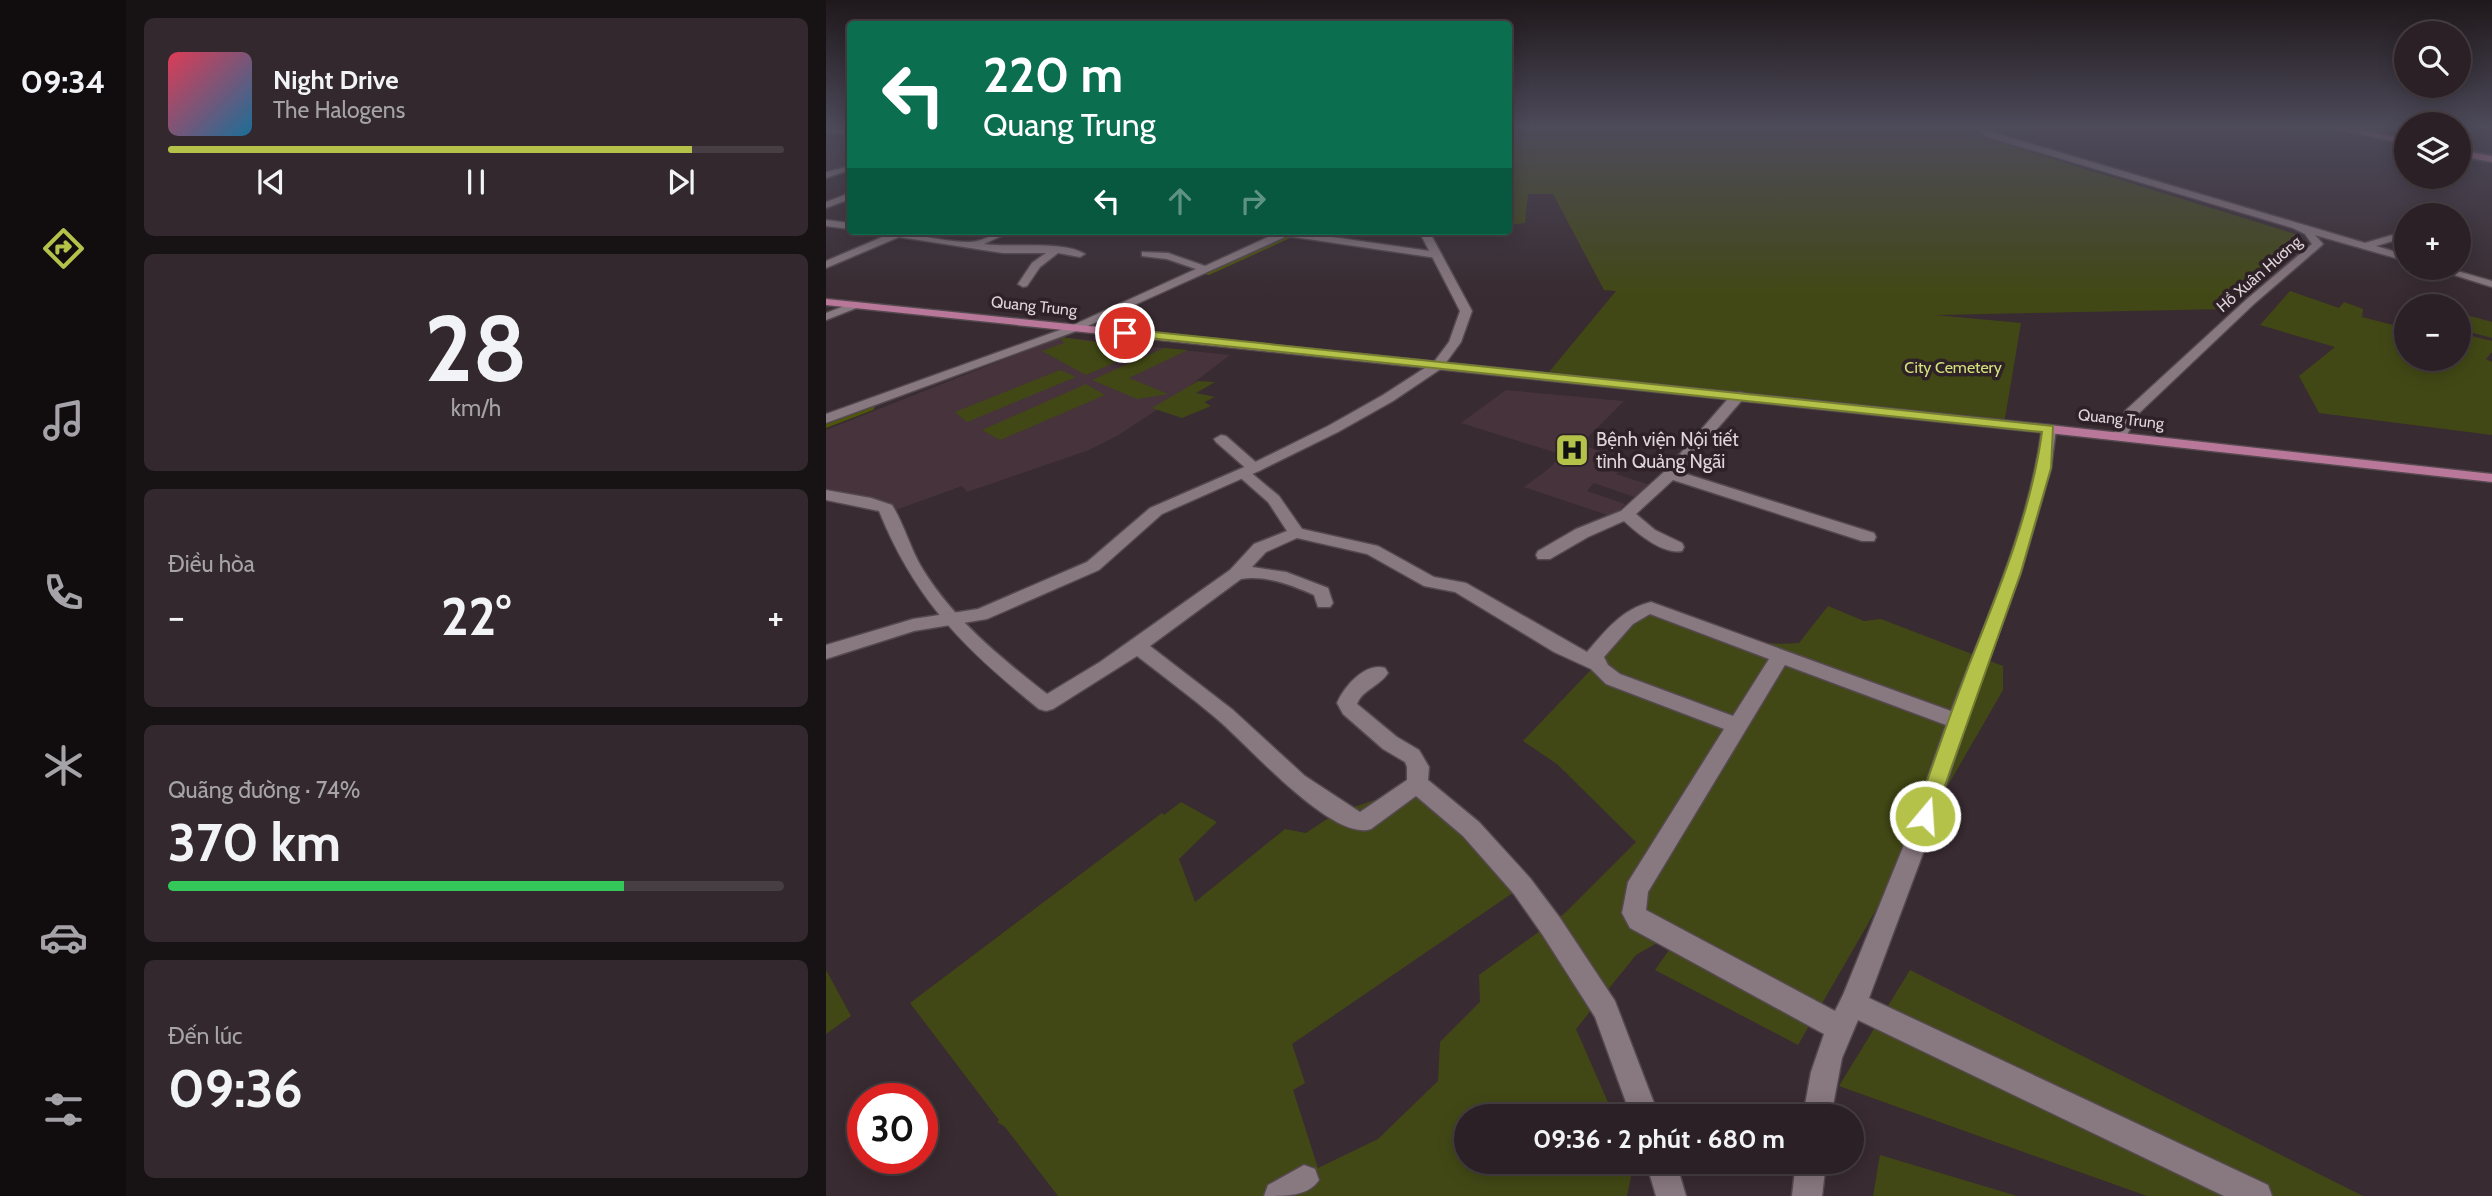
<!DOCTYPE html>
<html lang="vi">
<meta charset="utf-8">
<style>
body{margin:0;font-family:Cabin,sans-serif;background:#32282d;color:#f1f3f6;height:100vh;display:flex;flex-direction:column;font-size:26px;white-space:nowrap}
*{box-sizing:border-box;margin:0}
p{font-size:23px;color:#a5a3a7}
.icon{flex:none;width:38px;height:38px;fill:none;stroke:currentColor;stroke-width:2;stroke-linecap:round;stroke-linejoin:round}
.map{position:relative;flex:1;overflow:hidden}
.details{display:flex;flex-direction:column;gap:18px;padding:18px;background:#171214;width:700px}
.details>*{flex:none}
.guide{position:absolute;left:21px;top:21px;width:665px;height:214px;border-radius:7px;box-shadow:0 4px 18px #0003,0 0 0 2px #463e42;background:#0b6e4f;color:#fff;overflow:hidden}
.controls{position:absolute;left:1568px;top:21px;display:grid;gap:14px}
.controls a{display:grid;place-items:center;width:77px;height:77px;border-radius:50%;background:#2a2025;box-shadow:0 4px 18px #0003,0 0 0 2px #463e42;font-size:35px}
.speed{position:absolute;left:21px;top:1083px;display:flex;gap:14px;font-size:35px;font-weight:700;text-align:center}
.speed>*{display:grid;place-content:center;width:91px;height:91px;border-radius:50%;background:#2a2025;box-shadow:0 4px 18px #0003,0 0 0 2px #463e42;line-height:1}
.speed .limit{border:10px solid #d22;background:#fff;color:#111}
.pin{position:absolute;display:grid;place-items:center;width:60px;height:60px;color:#fff;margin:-30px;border:4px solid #fff;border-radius:50%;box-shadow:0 2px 7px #0007}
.me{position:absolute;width:77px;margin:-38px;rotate:18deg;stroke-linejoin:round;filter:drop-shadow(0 0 5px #0008)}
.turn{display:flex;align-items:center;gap:24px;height:147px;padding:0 21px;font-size:32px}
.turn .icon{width:91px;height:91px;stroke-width:2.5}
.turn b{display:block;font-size:49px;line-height:60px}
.lanes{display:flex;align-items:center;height:66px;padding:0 21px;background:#0003;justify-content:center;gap:35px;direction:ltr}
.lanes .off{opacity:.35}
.big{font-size:52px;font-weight:800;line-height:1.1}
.details .widget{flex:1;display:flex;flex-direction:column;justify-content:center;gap:10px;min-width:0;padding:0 24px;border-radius:10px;background:#32282d}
.details .dial{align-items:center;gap:0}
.dial b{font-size:91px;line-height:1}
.song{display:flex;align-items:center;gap:21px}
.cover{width:84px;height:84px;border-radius:10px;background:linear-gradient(135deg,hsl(350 70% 55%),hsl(200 70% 35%))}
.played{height:7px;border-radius:4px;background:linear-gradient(90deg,#b4c24a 85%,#463e42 85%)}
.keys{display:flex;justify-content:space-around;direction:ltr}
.heat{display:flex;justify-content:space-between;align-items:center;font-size:38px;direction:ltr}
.charge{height:10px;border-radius:5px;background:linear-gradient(90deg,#34c759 74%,#463e42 0)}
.trip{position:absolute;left:628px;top:1104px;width:410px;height:70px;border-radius:35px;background:#2a2025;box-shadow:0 4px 18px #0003,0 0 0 2px #463e42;font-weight:800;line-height:70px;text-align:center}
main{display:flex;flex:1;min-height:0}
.dock{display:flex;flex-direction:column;width:126px;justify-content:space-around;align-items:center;background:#110d0f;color:#a5a3a7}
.dock .icon{width:49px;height:49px}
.dock .active{color:#b4c24a}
.dock b{font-size:32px;color:#f1f3f6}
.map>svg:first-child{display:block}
.built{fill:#46333c}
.green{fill:#424815}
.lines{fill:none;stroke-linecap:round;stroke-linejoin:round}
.canal{fill:#4f5607;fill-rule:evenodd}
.minor-casing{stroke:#54494f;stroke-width:3}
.tertiary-casing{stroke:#54494f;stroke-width:3}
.secondary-casing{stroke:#54494f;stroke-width:3}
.primary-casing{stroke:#54494f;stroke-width:3}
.trunk-casing{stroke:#54494f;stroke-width:4}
.minor{fill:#88787f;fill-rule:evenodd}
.tertiary{fill:#88787f;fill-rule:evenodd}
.secondary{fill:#a1788c;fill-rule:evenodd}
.primary{fill:#b97899;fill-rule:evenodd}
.trunk{fill:#ca78a2;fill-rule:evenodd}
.route{fill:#b4c24a;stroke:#757e30;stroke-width:2}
.labels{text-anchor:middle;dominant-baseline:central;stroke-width:7;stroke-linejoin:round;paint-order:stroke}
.far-street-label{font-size:16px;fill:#ded5d9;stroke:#2e2127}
.far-park-label{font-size:16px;fill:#d3e17d;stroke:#2e2127}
.poi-label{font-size:19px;fill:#ded5d9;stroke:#2e2127;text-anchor:start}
</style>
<main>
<nav class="dock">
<b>09:34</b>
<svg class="icon active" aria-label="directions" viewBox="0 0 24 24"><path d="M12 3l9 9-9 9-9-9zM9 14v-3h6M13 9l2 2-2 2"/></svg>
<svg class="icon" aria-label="music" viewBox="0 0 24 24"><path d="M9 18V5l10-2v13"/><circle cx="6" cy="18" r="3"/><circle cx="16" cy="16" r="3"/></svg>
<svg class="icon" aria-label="phone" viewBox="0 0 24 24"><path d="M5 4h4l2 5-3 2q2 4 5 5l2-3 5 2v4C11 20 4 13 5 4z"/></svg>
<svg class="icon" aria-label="climate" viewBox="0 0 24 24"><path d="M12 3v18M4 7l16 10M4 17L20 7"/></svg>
<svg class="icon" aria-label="car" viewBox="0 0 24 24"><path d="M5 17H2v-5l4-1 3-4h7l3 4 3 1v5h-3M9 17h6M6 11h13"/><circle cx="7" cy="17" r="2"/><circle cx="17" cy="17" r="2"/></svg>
<svg class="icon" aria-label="filters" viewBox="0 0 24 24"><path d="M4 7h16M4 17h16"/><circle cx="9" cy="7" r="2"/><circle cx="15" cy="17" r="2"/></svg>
</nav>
<section class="details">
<div class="widget">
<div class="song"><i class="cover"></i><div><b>Night Drive</b><p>The Halogens</p></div></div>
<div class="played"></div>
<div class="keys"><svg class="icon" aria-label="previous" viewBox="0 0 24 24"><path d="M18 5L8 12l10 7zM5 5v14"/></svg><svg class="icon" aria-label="pause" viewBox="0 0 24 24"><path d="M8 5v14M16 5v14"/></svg><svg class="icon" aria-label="next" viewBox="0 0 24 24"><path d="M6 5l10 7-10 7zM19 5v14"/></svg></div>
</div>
<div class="widget dial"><b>28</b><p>km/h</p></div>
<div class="widget"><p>Điều hòa</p>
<div class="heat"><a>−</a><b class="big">22°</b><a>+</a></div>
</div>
<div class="widget"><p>Quãng đường · 74%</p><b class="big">370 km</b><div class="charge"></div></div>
<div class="widget"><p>Đến lúc</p><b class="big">09:36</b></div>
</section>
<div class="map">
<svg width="1666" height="1196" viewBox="0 0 1666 1196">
<rect width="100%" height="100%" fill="#382b31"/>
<path class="built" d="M0,138l24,3v24l-24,7z
M234,337l170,18 -61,47 -52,34 -28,14 -122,42 -5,-6 -69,25 -61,-17 -6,-5v-59z
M680,390l118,11 -44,44 50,15 -14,14 34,11 -13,13 -43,-15 -7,8 38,13 -12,13 -89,-30 23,-17 16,-15 -102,-32z"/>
<path class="green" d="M684,128h435l21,4 329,102 1,16 -70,59 -291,6 86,8 -17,101 -455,-52 67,-81 -12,-1 -51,-96h-25l-3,29 -16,2z
M1464,291l49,17 5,-6 19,7 -1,8 35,9 9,-7v40h53v-26l33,8v11l-6,7 6,3v73l-173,-22 -20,-37 36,-29 -75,-22z
M1633,313l33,9v16l-33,-9z
M234,337l86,12 -60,26 -44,-24 22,-8z
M338,348l24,2 -59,28 39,16 -31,5 -45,-19z
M234,370l16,7 -109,45 -12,-10z
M372,381l17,1 -19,11 19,4 -11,5 7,4 -29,12 -30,-10z
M260,384l19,11 -105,45 -18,-10z
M1002,606l36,15 17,-2 122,47v24l-205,355 -143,-75 14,-20 -12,-7 -21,12 -60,74 38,87h-148v46h168l-7,34h-569l-53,-69 -8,-5 2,-2 -89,-117 252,-190 2,2 17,-13 36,20 -38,37 16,43 90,-73 21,4 30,-20 87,-29 94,106 -225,154 13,39 -12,7 25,78 60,-29 60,-58 2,-39 40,-40 -1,-27 86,-62 71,-71 -79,-78 -34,-23 124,-130c50,16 99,37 152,32z
M0,970l25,46 -25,18z
M1084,970l453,226h-216l-308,-110z
M1054,1155l137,41h-144z"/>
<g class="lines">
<path class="canal" d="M466,231h14l-97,44 -10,-2z
M42,403l5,1 2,3 -2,3 -47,18v-10z"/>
<g class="minor-casing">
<path id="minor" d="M0,128l24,3v4l-24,-3z
M1151,128h8l6,4 374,111 41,-12v6l-30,9 30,9v6l-91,-26 8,9 -2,2 -66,57 -118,112 -12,24h-10l-2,-3 13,-26 121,-111 65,-55 -7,-10 -12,-6 -308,-92z
M1529,128h12l11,4 -4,2z
M24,166v4l-24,8v-6z
M24,193v6l-24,9v-6z
M0,220l24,3v6l-24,-3z
M49,231c32,0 65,11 94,11 15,0 27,-11 43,-11l-28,13c27,4 79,-4 101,10l-5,3 -22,-4 -18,14 -13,19 -4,1 -5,-3 14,-21 14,-10h-43l-104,-16 -73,31v-7l61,-26z
M447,231h17l147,21 5,3 -5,3 -150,-22 -208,94 -253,93v-9l245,-88 125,-57 -29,-10 -25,-3v-4l26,1 37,13 70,-32z
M1606,268h15l45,13v6z
M29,302l6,3 -2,2 -33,13v-7z
M912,392l5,1v6l-63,73 194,61 2,4 -2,4h-12l-189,-61 -37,34 19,16 27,13 2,4 -2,4c-19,4 -45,-18 -58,-30l-36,16 -38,22h-12l-2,-4 2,-4 38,-22 45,-18 44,-40 68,-78z
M1223,425l7,4 -5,39 -30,104 -54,149 -39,119 -59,158 399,187 4,11h-48l-366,-176 -16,38 -11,58h-28l8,-44 13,-38 -194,-106 -8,-15 6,-31 96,-153 -118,-45 -15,-15 -37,-17 -99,-60 -31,-6 -57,-32 -70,-16 -31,14 -14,15 34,5 42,16 5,15 -3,4h-12l-4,-12c-23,-10 -48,-20 -73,-16l-91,67 83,64 72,66 55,36 47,-32v-13l-2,-5 -22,-13 -40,-35 -6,-11c7,-16 28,-41 48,-35l3,5c-8,13 -26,17 -31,31l40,33 22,13 10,17 -1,13 51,42 51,56 30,40 55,83 44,115h-28l-36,-99 -53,-83 -28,-40 -51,-58 -47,-40 -45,33c-39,13 -124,-85 -154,-110 -26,-22 -53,-42 -80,-63l-84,53 -7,2 -7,-2c-74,-60 -123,-107 -160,-198l-53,-11v-10l45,8 21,7c12,19 18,43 30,63 31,51 79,90 125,126l53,-32 130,-92 24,-26 33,-13 -19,-29 -33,-29 7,-4 7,2 -33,-29 -2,-3 7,-4 5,1 33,29 2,3 -2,3h-10l30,25 23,33 76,17 56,31 32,6 121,69c19,-22 35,-43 64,-50l300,109c35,-92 78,-184 91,-282zM824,614l119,45 -36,57 -113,-42 -12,-9 -4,-8 29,-33zM959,665l161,60 -40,115 -63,155 -8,16 -189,-101 2,-18z
M820,1162h30l10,34h-30z
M970,1162h30l-4,34h-30z
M478,1165l11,4 4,11c-10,16 -33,16 -55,16l4,-11z"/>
</g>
<g class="tertiary-casing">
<path id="tertiary" d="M593,231h10l43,80 -11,31 -19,26 -49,33 -55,31 -79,39 -97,43 -63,56 -112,49 -73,12 -88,28v-14l87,-26 65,-10 109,-47 63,-54 99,-43 79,-39 55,-31 51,-33 15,-20 11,-31z"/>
</g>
<g class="secondary-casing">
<path id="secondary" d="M0,128h5l-5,2z"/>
</g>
<g class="primary-casing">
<path id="primary" d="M0,299l1223,126 443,49v8l-443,-49 -1223,-128z"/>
</g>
<g class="trunk-casing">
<path id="trunk" d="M1506,128h16l58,11v5z
M1633,150l33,6v6l-33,-6z"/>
</g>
<use href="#minor" class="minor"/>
<use href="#tertiary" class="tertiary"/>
<use href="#secondary" class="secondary"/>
<use href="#primary" class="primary"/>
<use href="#trunk" class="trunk"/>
</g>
<linearGradient id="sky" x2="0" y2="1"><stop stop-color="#1f181b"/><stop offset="0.43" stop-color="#4d4a5a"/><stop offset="1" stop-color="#4d4a5a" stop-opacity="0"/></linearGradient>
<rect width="1666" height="295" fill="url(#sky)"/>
<path class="route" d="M299,329l928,97 -2,42 -30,104 -89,250 -7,3 -7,-3 -3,-6c17,-50 35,-101 54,-151 30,-75 62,-152 73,-233l-921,-97v-5z"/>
<defs>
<g id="hospital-square" transform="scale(1.75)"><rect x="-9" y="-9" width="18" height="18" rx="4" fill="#b4c24a" stroke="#2e2127"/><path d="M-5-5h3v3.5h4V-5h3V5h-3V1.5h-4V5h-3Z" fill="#111"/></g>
</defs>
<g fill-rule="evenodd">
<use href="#hospital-square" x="746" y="450"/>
</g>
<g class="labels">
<g class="far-street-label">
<text transform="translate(1433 274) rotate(-41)">Hồ Xuân Hương</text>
<text transform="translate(208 306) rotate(6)">Quang Trung</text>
<text transform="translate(1295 419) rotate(6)">Quang Trung</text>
</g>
<g class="far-park-label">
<text x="1127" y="367">City Cemetery</text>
</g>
<g class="poi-label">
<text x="770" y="439">Bệnh viện Nội tiết<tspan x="770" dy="22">tỉnh Quảng Ngãi</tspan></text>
</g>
</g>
</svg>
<div class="controls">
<a><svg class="icon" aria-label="search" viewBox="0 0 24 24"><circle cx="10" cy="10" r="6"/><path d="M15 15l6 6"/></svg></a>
<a><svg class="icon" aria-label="layers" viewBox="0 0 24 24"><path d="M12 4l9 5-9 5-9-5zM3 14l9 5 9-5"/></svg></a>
<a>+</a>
<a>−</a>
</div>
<div class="speed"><div class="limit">30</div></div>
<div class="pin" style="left:299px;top:333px;background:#d93025"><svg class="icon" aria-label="arrive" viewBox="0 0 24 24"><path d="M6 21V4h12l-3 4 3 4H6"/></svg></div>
<svg class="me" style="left:1099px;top:816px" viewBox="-20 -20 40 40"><circle r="17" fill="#b4c24a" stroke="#fff" stroke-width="3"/><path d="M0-11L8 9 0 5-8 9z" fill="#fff"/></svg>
<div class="trip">09:36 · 2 phút · 680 m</div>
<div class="guide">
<div class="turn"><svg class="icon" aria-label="left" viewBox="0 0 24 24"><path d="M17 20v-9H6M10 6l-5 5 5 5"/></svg><div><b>220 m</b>Quang Trung</div></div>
<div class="lanes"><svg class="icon" aria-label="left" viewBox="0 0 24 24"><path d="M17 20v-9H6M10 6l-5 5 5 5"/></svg><svg class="icon off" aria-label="ahead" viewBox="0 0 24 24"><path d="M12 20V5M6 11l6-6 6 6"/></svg><svg class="icon off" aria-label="right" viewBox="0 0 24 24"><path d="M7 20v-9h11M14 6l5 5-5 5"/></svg></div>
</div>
</div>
</main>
